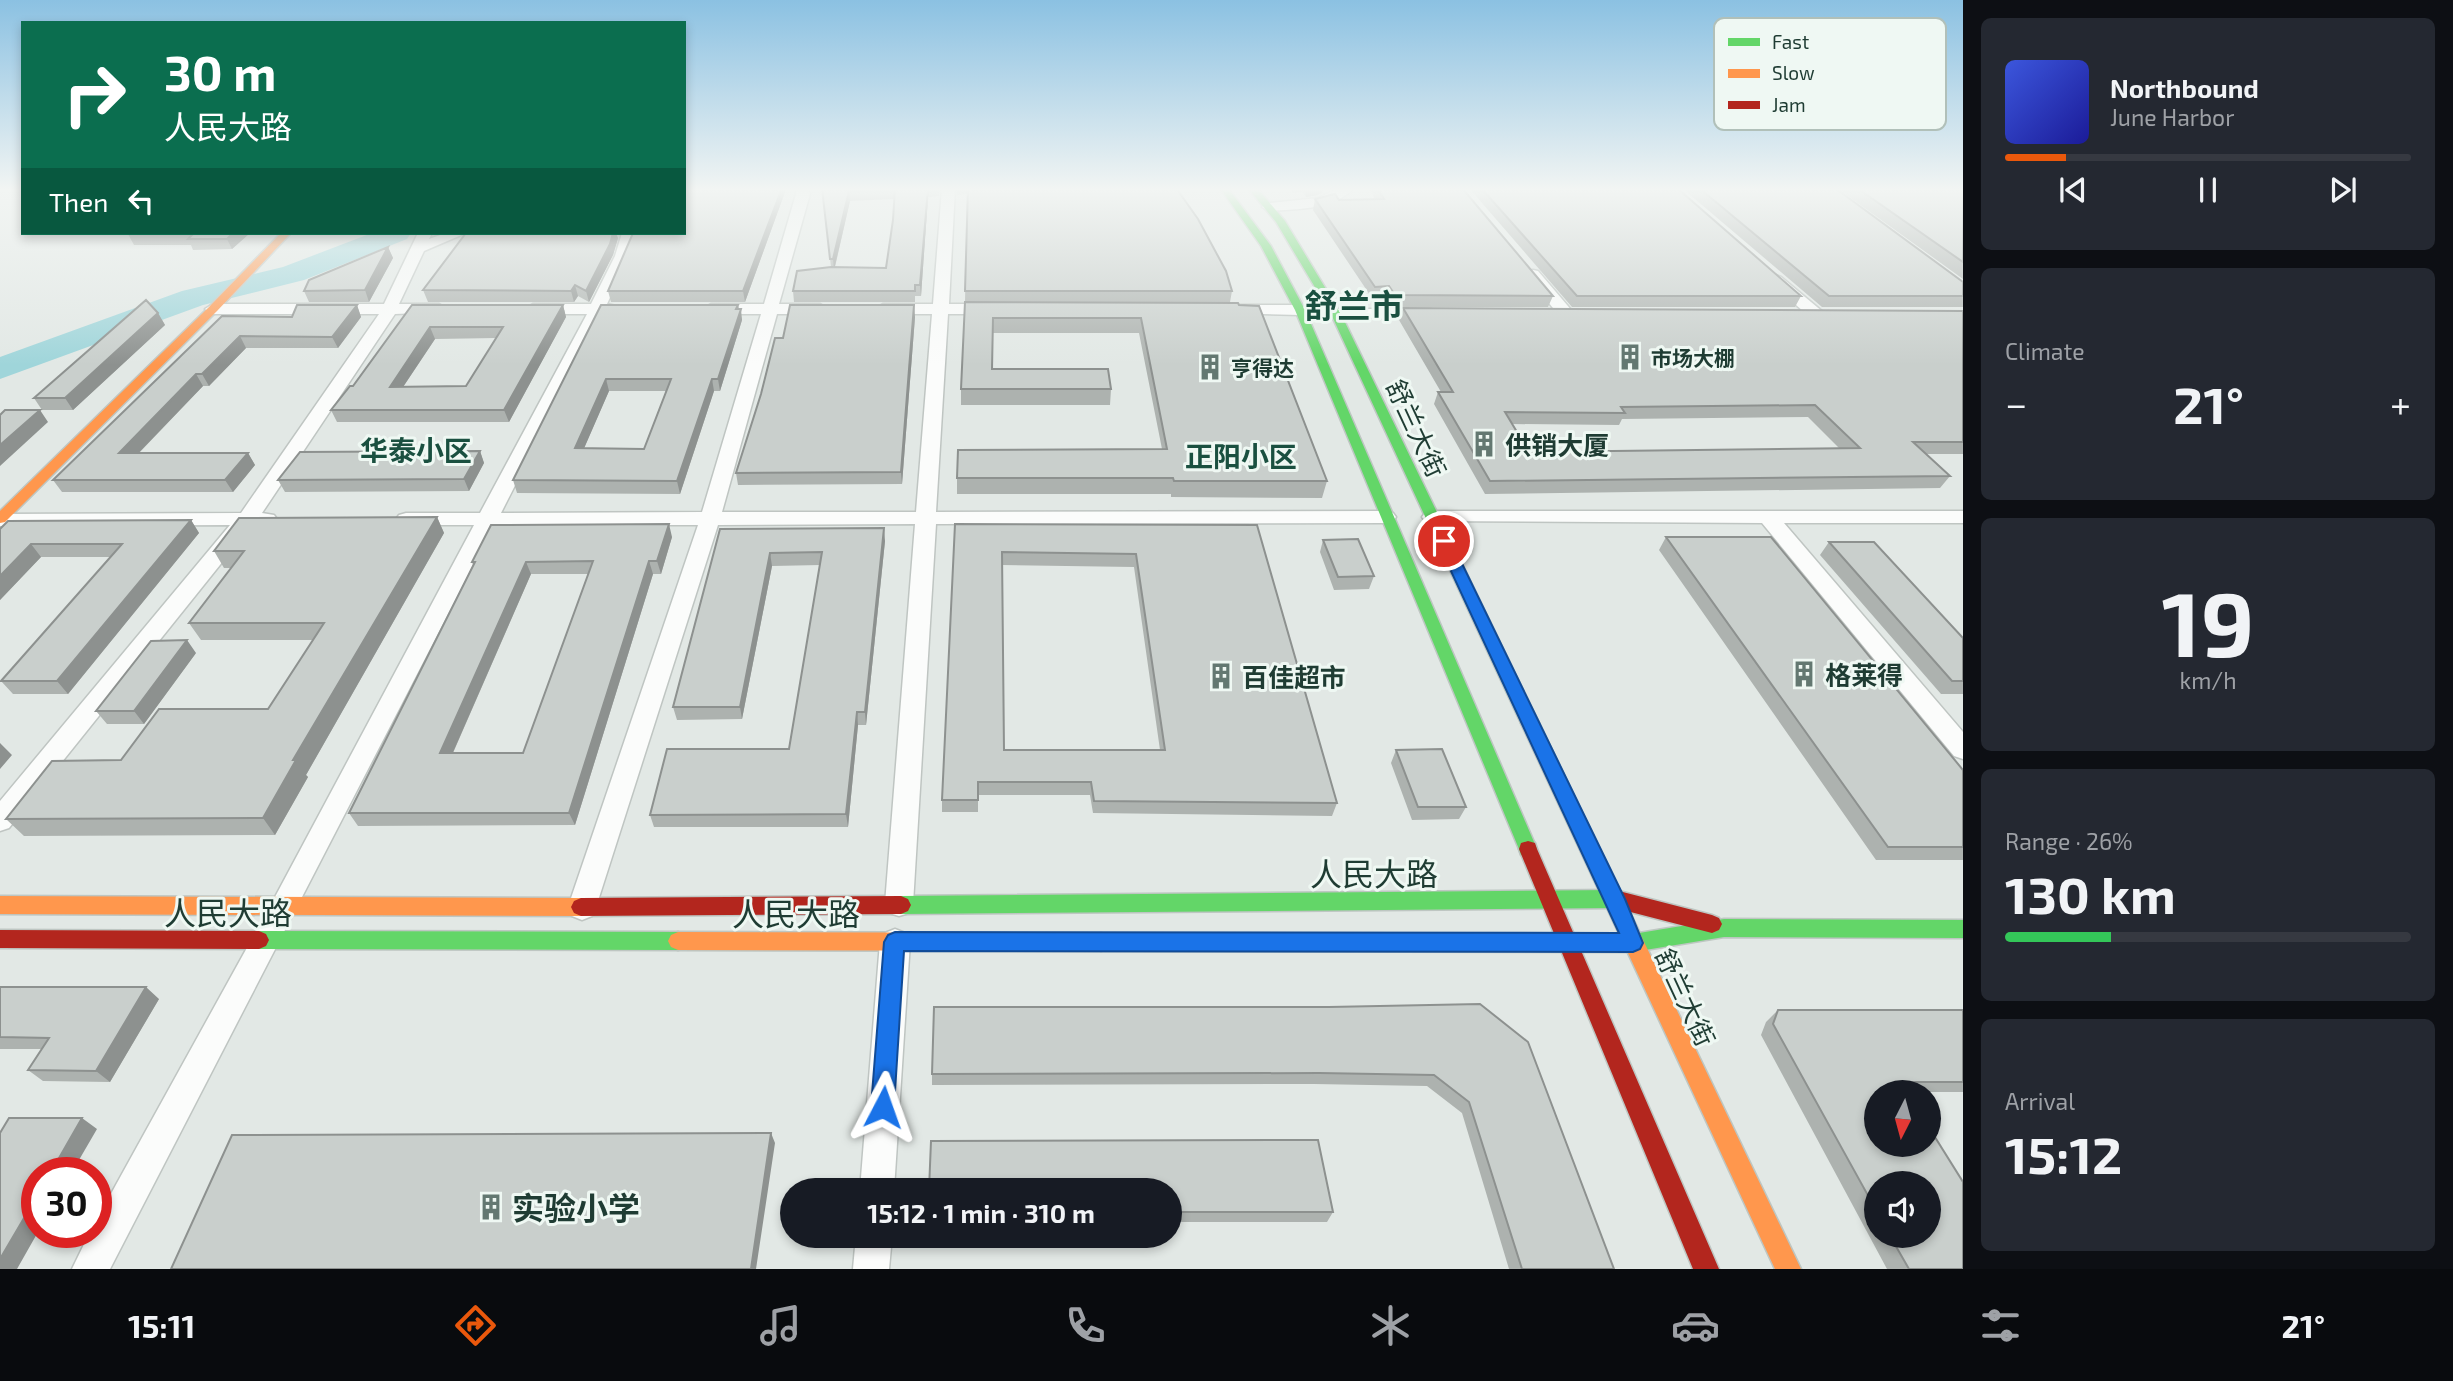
<!DOCTYPE html>
<meta charset="utf-8">
<style>
body{margin:0;font-family:"Exo 2","Noto Sans SC",sans-serif;background:#242831;color:#f1f3f6;height:100vh;display:flex;flex-direction:column;font-size:26px;white-space:nowrap}
*{box-sizing:border-box;margin:0}
p{font-size:23px;color:#9ea1a6}
.icon{flex:none;width:38px;height:38px;fill:none;stroke:currentColor;stroke-width:2;stroke-linecap:round;stroke-linejoin:round}
.map{position:relative;flex:1;overflow:hidden}
.sheet{display:flex;flex-direction:column;gap:18px;padding:18px;background:#0d0f14;width:490px}
.sheet>*{flex:none}
.banner{position:absolute;left:21px;top:21px;width:665px;height:214px;border-radius:0px;box-shadow:0 4px 10px #0003;background:#0b6e4f;color:#fff;overflow:hidden}
.needle{width:46px;rotate:186deg}
.fabs{position:absolute;left:1864px;top:1080px;display:grid;gap:14px}
.fabs a{display:grid;place-items:center;width:77px;height:77px;border-radius:50%;background:#171b24;box-shadow:0 4px 10px #0003;font-size:35px}
.speed{position:absolute;left:21px;top:1157px;display:flex;gap:14px;font-size:35px;font-weight:700;text-align:center}
.speed>*{display:grid;place-content:center;width:91px;height:91px;border-radius:50%;background:#171b24;box-shadow:0 4px 10px #0003;line-height:1}
.speed .limit{border:10px solid #d22;background:#fff;color:#111}
.pin{position:absolute;display:grid;place-items:center;width:60px;height:60px;color:#fff;margin:-30px;border:4px solid #fff;border-radius:50%;box-shadow:0 2px 7px #0007}
.me{position:absolute;width:77px;margin:-38px;rotate:4deg;stroke-linejoin:round;filter:drop-shadow(0 0 5px #0008)}
.turn{display:flex;align-items:center;gap:24px;height:147px;padding:0 28px;font-size:32px}
.turn .icon{width:91px;height:91px;stroke-width:2.5}
.turn b{display:block;font-size:49px;line-height:60px}
.then{display:flex;align-items:center;height:66px;padding:0 28px;background:#0003;gap:14px;font-size:26px}
.big{font-size:52px;font-weight:700;line-height:1.1}
.sheet .widget{flex:1;display:flex;flex-direction:column;justify-content:center;gap:10px;min-width:0;padding:0 24px;border-radius:10px;background:#242831}
.sheet .dial{align-items:center;gap:0}
.dial b{font-size:91px;line-height:1}
.song{display:flex;align-items:center;gap:21px}
.cover{width:84px;height:84px;border-radius:10px;background:linear-gradient(135deg,hsl(230 70% 55%),hsl(240 70% 35%))}
.played{height:7px;border-radius:4px;background:linear-gradient(90deg,#ea580c 15%,#363941 15%)}
.keys{display:flex;justify-content:space-around;direction:ltr}
.heat{display:flex;justify-content:space-between;align-items:center;font-size:38px;direction:ltr}
.charge{height:10px;border-radius:5px;background:linear-gradient(90deg,#34c759 26%,#363941 0)}
.trip{position:absolute;left:780px;top:1178px;width:402px;height:70px;border-radius:35px;background:#171b24;box-shadow:0 4px 10px #0003;font-weight:700;line-height:70px;text-align:center}
.dock{display:flex;height:112px;justify-content:space-around;align-items:center;background:#090b0e;color:#9ea1a6}
.dock .icon{width:49px;height:49px}
.dock .on{color:#ea580c}
.dock b{font-size:32px;color:#f1f3f6}
main{display:flex;flex:1;min-height:0}
.map>svg:first-child{display:block}
.lines{fill:none;stroke-linecap:round;stroke-linejoin:round}
.river{fill:#9fd5da;fill-rule:evenodd}
.street-casing{stroke:#bfc5c2;stroke-width:3}
.fast-casing{stroke:#bec6c2;stroke-width:3}
.slow-casing{stroke:#bec6c2;stroke-width:3}
.jam-casing{stroke:#bec6c2;stroke-width:3}
.street{fill:#fbfcfb;fill-rule:evenodd}
.fast{fill:#63d668;fill-rule:evenodd}
.slow{fill:#ff974d;fill-rule:evenodd}
.jam{fill:#b3261e;fill-rule:evenodd}
.wall{fill:#adb2af;fill-rule:evenodd}
.shaded-wall{fill:#8d918f}
.building{fill:#c9cfcc;stroke:#8d918f;stroke-width:2;fill-rule:evenodd}
.route{fill:#1a73e8;stroke:#114b97;stroke-width:2}
.labels{text-anchor:middle;dominant-baseline:central;stroke-width:6;stroke-linejoin:round;paint-order:stroke}
.far-poi-label{font-size:21px;font-weight:bold;fill:#1f3c33;stroke:#eff8f3;text-anchor:start}
.street-label{font-size:26px;fill:#1f3c33;stroke:#eff8f3}
.poi-label{font-size:26px;font-weight:bold;fill:#1f3c33;stroke:#eff8f3;text-anchor:start}
.neighbourhood-label{font-size:28px;font-weight:bold;fill:#1a5040;stroke:#eff8f3}
.near-street-label{font-size:32px;fill:#1f3c33;stroke:#eff8f3}
.near-poi-label{font-size:32px;font-weight:bold;fill:#1f3c33;stroke:#eff8f3;text-anchor:start}
.far-town-label{font-size:33px;font-weight:bold;fill:#1a5040;stroke:#eff8f3}
.key{fill:#eff8f3;stroke:#b1c0b9;stroke-width:2}
.key-label{font-size:19px;fill:#1f3c33}
</style>
<main>
<div class="map">
<svg width="1963" height="1269" viewBox="0 0 1963 1269">
<rect width="100%" height="100%" fill="#e2e8e5"/>
<g class="lines">
<path class="river" d="M372,233h39l-4,6 -103,41 -101,25 -203,74v-22l182,-66 101,-24z"/>
<g class="street-casing">
<path id="street" d="M796,188h12l2,6 -31,110h41l8,5 -8,5h-43l-55,198h194l16,-198h-49l-8,-5 8,-5h50l9,-116h13l-6,116h46l8,5 -8,5h-47l-12,198 450,-1 7,2 3,4 -3,4 -7,2 -450,1 -23,380 -4,9 -10,3 -10,-3 -4,-9 30,-380 -197,1 -122,382 -4,9 -10,4 -10,-4 -4,-9 130,-382h-204l-384,744h-38l18,-37h6v-11l179,-324 199,-372h-68l-7,-2 -3,-4 3,-4 7,-2h74l107,-199h-54l-8,-5 8,-5h58l24,-48 7,-23h14l-7,23 -22,48 9,2 2,3 -2,3 -14,2 -101,199 201,-1 59,-198h-50l-8,-5 8,-5h53l32,-110z
M1339,188h15c-20,22 -57,21 -85,23l-7,-4 7,-4 49,-5z
M418,233h14l-3,6 17,-6h20l-42,18 -25,53h40l8,5 -2,3 -50,2 -133,199 12,2 3,4 -3,4 -22,2 -243,303 -9,3v-30l230,-276 -230,1v-12l241,-1 138,-199h-166l-8,-5 8,-5h171z
M1533,270l5,1 35,41 2,3 -2,3h-12l-33,-41 -2,-3 2,-3z
M1776,275l5,2 42,35 2,3 -2,3h-12l-40,-35 -3,-3z
M1229,305h71l8,5 -8,5 -77,-2 -2,-3 2,-3z
M1336,309h95l8,5 -8,5 -101,-2 -2,-3z
M1432,511h531v12h-179l179,209v27l-9,-3 -192,-233 -337,-2 -3,-4 3,-4z
M895,929l10,4 5,9 -16,248h-34l20,-248 5,-9z
M856,1236h36l-3,33h-36z"/>
</g>
<g class="fast-casing">
<path id="fast" d="M1220,188h8l43,58 34,64 232,539 -2,6 -7,2 -7,-2 -2,-6 -224,-539 -34,-64z
M1248,188h9l28,33 56,93 198,409 -3,5h-12l-3,-5 -190,-409 -55,-92z
M1615,890l7,3 3,6 -3,6 -7,3 -714,6 -7,-3 -3,-6 3,-6 7,-3z
M1724,919l239,1v18l-239,-1 -91,15 -532,-1 -7,-3 -3,-6 3,-6 7,-3 532,1z
M259,931l419,1 7,3 3,6 -3,6 -7,3 -419,-1 -7,-3 -3,-6 3,-6z"/>
</g>
<g class="slow-casing">
<path id="slow" d="M281,233h10l-74,78 -212,211 -5,1v-12l209,-204z
M1530,717l6,1 3,5 262,546h-26l-254,-546 3,-5z
M0,896l581,2 7,3 3,6 -3,6 -7,3 -581,-2z
M678,932l423,1 7,3 3,6 -3,6 -7,3 -423,-1 -7,-3 -3,-6 3,-6z"/>
</g>
<g class="jam-casing">
<path id="jam" d="M1528,841l7,2 2,6 182,420h-26l-174,-420 2,-6z
M1615,890l97,25 7,3 3,6 -3,6 -7,3 -97,-25 -7,-3 -3,-6 3,-6z
M901,896l7,3 3,6 -3,6 -7,3 -320,2 -7,-3 -3,-6 3,-6 7,-3z
M0,930l259,1 7,3 3,6 -3,6 -7,3 -259,-1z"/>
</g>
<use href="#street" class="street"/>
<use href="#fast" class="fast"/>
<use href="#slow" class="slow"/>
<use href="#jam" class="jam"/>
</g>
<path class="wall" d="M822,188h118l-1,8 -11,1 -7,99h-6v6h-121l-1,-11 38,-24zM894,199l-1,21 -7,48 -51,-1 15,-66z
M956,188h220l56,103 -2,11 97,179 -5,17 -151,-1v-3h-214v-16l205,-29 -23,-116h-146l-1,36 119,20 -1,16h-149v-16l4,-87 2,-108 -10,1z
M1289,188h34l-1,5 -5,2 -11,2 -3,-5 -10,1z
M1369,188h93l91,108 -5,11h-157l-5,-9h-14l-59,-88 2,-11h60z
M1469,188h208l124,108 -6,11h-223z
M1682,188h153l128,94v25h-141z
M1837,188h126v91z
M785,192l-40,110h-134l-3,-11z
M130,233h120l-18,16 -39,1 -2,-5h-57l-6,-11z
M618,238l-5,17 -24,47 -11,-6 -4,6h-146l-5,-12z
M388,247l5,11 -24,44h-60l-5,-11z
M357,305l4,12 -23,31h-92l-37,38h-6l-64,67h109l7,12 -22,27h-171l-9,-12 169,-164 70,1z
M412,305h151l3,12 -57,105h-172l-6,-12 22,-24zM496,338l-30,48 -63,1 32,-48z
M601,305h137l4,15 -22,71h-6l-34,103 -163,-1 -4,-13zM609,391h57l-22,58 -60,-1z
M1403,308l560,3v143h-37l24,22 -10,12 -455,6 -51,-90 4,-12h3l-42,-72zM1808,417l32,32 -311,3 -17,-28 107,1 3,-6z
M158,313l7,12 -92,85h-31l-8,-12z
M915,317l-13,167 -164,1 -2,-12 47,-135z
M480,451l4,12 -15,28 -184,1 -7,-12z
M437,517l7,16 -138,242 2,2 -33,58 -251,1 -18,-17 115,-59 147,-51 45,-69h-112l-12,-17 42,-55h-7l-10,-17z
M191,520l8,13 -131,161h-55l-12,-13 110,-124h-70l-41,43v-71z
M955,524l302,1 80,278 -5,13 -239,-3 -3,-18h-112v17h-36v-12zM1002,565l132,2 26,183h-156z
M720,529l165,12 -19,184h-8l-10,102h-194l-4,-12 139,-66 31,-184 -48,1 -30,153 -65,1 -4,-13z
M672,537l-11,37h-8l-78,251 -217,1 -9,-13 124,-248 -1,-3zM531,574h58l-66,179h-70z
M1666,537l297,233v90h-87l-217,-310z
M1323,540l51,36 -5,13 -35,1 -14,-38z
M1829,542l134,96v56h-22l-121,-139z
M196,653l-52,71h-37l-11,-13z
M1396,750l70,57 -7,12 -47,1 -21,-57z
M0,987l159,12 -49,83 -67,-1 -15,-11 14,-21h-42z
M1480,1004l134,265h-105l-47,-156 -35,-27 -113,-2 -382,1v-11l397,-67z
M1778,1010h185v82h-87l87,177h-76l-126,-234 5,-13zM1876,1183l52,53h-52z
M1171,1190l162,22 -6,10h-156z"/>
<path class="shaded-wall" d="M782,188h3v4l-40,110 -2,-11z
M928,188v9l-7,99 -1,-11z
M1307,188h16l-1,5 -5,2 -11,2z
M849,191l1,10 -16,69 -1,-11z
M233,233h17l-18,16 -5,-10z
M611,233h5l2,5 -5,17 -24,47 -3,-11z
M388,247l5,11 -24,44 -4,-12z
M575,285l3,11 -4,6 -3,-11z
M357,305l4,12 -23,31 -6,-11z
M563,305l3,12 -57,105 -5,-12z
M738,305l1,8 2,-4 1,11 -22,71 -2,-12z
M914,305l1,12 -13,167 -1,-12z
M158,313l7,12 -92,85 -8,-12z
M430,327l5,12 -40,60 -5,-12z
M240,336l6,12 -37,38 -7,-12z
M196,374l7,12 -76,79 -8,-12z
M606,379l3,12 -30,69 -4,-12z
M712,379l2,12 -34,103 -3,-13z
M40,410l8,12 -48,44v-21z
M480,451l4,12 -15,28 -5,-12z
M248,453l7,12 -22,27 -8,-12z
M437,517l7,16 -138,242 2,2 -33,58 -12,-17 30,-58z
M191,520l8,13 -131,161 -11,-13z
M669,524l3,13 -11,37 -4,-13z
M884,528l1,13 -19,184 -1,-13z
M31,544l10,13 -41,43v-24z
M770,553l2,13 -30,153 -2,-12z
M649,561l4,13 -78,251 -6,-12z
M526,562l5,12 -84,192 -7,-13z
M187,640l9,13 -52,71 -10,-13z
M857,712l1,13 -10,102 -2,-13z
M0,743l12,12 -12,14z
M146,987l13,12 -49,83 -14,-11z
M82,1118l15,11 -25,43h-21z
M771,1133l4,10 -19,126h-5z
M37,1196v36h1l-21,37h-17v-10z"/>
<path class="building" d="M703,188h79l-39,103h-135l25,-58h51v-44z
M822,188h106l-8,97h-5v6h-122l4,-20 34,-4 55,1 7,-48 2,-32 -46,3 -16,68h-3z
M968,188h208l22,31 28,52 6,20h-267z
M1377,188h85l91,108 -158,-1 -6,-9 -14,1 -60,-88 20,-5 4,6 45,-1z
M1481,188h196l124,108h-224z
M1699,188h136l128,94v14h-134z
M1857,188h106v74z
M130,233h103l-6,6h-39l5,-5h-65z
M466,233h147l-3,11 -24,47 -11,-6 -4,6 -148,-1z
M388,247l-23,43 -61,1 5,-11z
M146,300l12,13 -93,85h-31z
M965,302l273,1 1,2 20,1 68,175h-153l-1,-3h-216l1,-28 209,-1 -26,-131h-148l-1,51h116l3,20h-150z
M297,305h60l-25,32 -92,-1 -38,38h-6l-77,79h129l-23,27h-172l169,-164 70,1z
M412,305h151l-59,105h-173l19,-24h3zM430,327h73l-37,59 -76,1z
M601,305h137l-2,4h5l-23,70h-6l-35,102 -164,-1zM606,379h65l-27,70 -69,-1z
M790,305h124l-13,167 -165,1 25,-79 14,-56h8z
M1403,308l560,3v131h-50l37,34 -460,5 -52,-89h15zM1815,405l45,43 -331,4 -24,-40 120,1 -4,-6z
M5,410h35l-40,35v-30z
M480,451l-16,28 -186,1 22,-28z
M437,517l-144,243h3l-33,58 -257,1 46,-58 69,-1 38,-51h109l56,-86h-135l55,-72h-30l25,-33z
M191,520l-134,161h-56l121,-137h-91l-31,32v-47l8,-8z
M669,524l-12,37h-8l-80,252h-220l126,-251h-3l19,-37zM593,561l-70,192h-83l86,-191z
M955,524l302,1 80,278 -243,-2 -3,-19h-113v18h-36zM1002,552l134,2 29,196h-161z
M884,528l-19,184h-8l-11,102 -196,1 17,-66h122l33,-197 -52,1 -30,154h-67l47,-178z
M1666,537h105l192,233v77h-75z
M1358,539l16,37 -36,1 -15,-37z
M1829,542h45l89,96v43h-11z
M187,640l-53,71h-38l55,-70z
M1442,749l24,58h-48l-22,-57z
M0,987h146l-50,84 -68,-1 21,-32 -49,-1z
M1480,1004l48,38 86,227h-92l-53,-167 -35,-27 -115,-2 -387,1 2,-67h395z
M1778,1010h185v72h-61l6,10h-32v52h52v-18l35,56v87h-54l-19,-33h38v-53h-52v27l-103,-186z
M9,1118h73l-31,54h-14v24l-37,63v-126z
M771,1133l-20,136h-580l61,-134z
M1318,1140l15,72h-162v-22h-242l2,-49z"/>
<linearGradient id="sky" x2="0" y2="1"><stop stop-color="#8bc1e2"/><stop offset="0.52" stop-color="#f2f5f3"/><stop offset="1" stop-color="#f2f5f3" stop-opacity="0"/></linearGradient>
<rect width="1963" height="365" fill="url(#sky)"/>
<path class="route" d="M1444,537l7,4 174,358 18,44 -3,6 -7,3 -729,-1 -10,156 -3,8 -8,4 -8,-4 -4,-8 13,-165 4,-7 7,-3 724,1 -182,-392z"/>
<defs>
<g id="building-bare" transform="scale(2.1)"><path d="M-4-6H4V6H1V3H-1V6H-4ZM-2.5-4.3h1.7v1.8h-1.7ZM.8-4.3h1.7v1.8H.8ZM-2.5-1h1.7V.8h-1.7ZM.8-1h1.7V.8H.8Z" fill="#637871" stroke="#eff8f3" stroke-width="2.5" paint-order="stroke"/></g>
</defs>
<g fill-rule="evenodd">
<use href="#building-bare" x="1630" y="357"/>
<use href="#building-bare" x="1210" y="367"/>
<use href="#building-bare" x="1484" y="444"/>
<use href="#building-bare" x="1804" y="674"/>
<use href="#building-bare" x="1221" y="676"/>
<use href="#building-bare" x="491" y="1207"/>
</g>
<g class="labels">
<g class="far-poi-label">
<text x="1651" y="357">市场大棚</text>
<text x="1231" y="367">亨得达</text>
</g>
<g class="street-label">
<text transform="translate(1417 428) rotate(65)">舒兰大街</text>
<text transform="translate(1686 997) rotate(65)">舒兰大街</text>
</g>
<g class="poi-label">
<text x="1505" y="444">供销大厦</text>
<text x="1825" y="674">格莱得</text>
<text x="1242" y="676">百佳超市</text>
</g>
<g class="neighbourhood-label">
<text x="416" y="450">华泰小区</text>
<text x="1241" y="456">正阳小区</text>
</g>
<g class="near-street-label">
<text x="1374" y="873">人民大路</text>
<text x="228" y="912">人民大路</text>
<text x="796" y="913">人民大路</text>
</g>
<g class="near-poi-label">
<text x="512" y="1207">实验小学</text>
</g>
<g class="far-town-label">
<text x="1354" y="305">舒兰市</text>
</g>
</g>
<rect x="1714" y="18" width="232" height="112" rx="10" class="key"/>
<rect x="1728" y="38" width="32" height="8" fill="#63d668"/>
<rect x="1728" y="69" width="32" height="9" fill="#ff974d"/>
<rect x="1728" y="101" width="32" height="8" fill="#b3261e"/>
<g class="key-label">
<text x="1772" y="49">Fast</text>
<text x="1772" y="80">Slow</text>
<text x="1772" y="112">Jam</text>
</g>
</svg>
<div class="fabs">
<a><svg class="needle" viewBox="-14 -14 28 28"><path d="M0-13l5 13h-10z" fill="#e53935"/><path d="M0 13l5-13h-10z" fill="#9ea1a6"/></svg></a>
<a><svg class="icon" aria-label="sound" viewBox="0 0 24 24"><path d="M4 9h4l5-4v14l-5-4H4zM17 9q2 3 0 6"/></svg></a>
</div>
<div class="speed"><div class="limit">30</div></div>
<div class="pin" style="left:1444px;top:541px;background:#d93025"><svg class="icon" aria-label="arrive" viewBox="0 0 24 24"><path d="M6 21V4h12l-3 4 3 4H6"/></svg></div>
<svg class="me" style="left:883px;top:1107px" viewBox="-20 -20 40 40"><path d="M0-17L14 15 0 8-14 15z" fill="#1a73e8" stroke="#fff" stroke-width="4"/></svg>
<div class="trip">15:12 · 1 min · 310 m</div>
<div class="banner">
<div class="turn"><svg class="icon" aria-label="right" viewBox="0 0 24 24"><path d="M7 20v-9h11M14 6l5 5-5 5"/></svg><div><b>30 m</b>人民大路</div></div>
<div class="then">Then<svg class="icon" aria-label="left" viewBox="0 0 24 24"><path d="M17 20v-9H6M10 6l-5 5 5 5"/></svg></div>
</div>
</div>
<section class="sheet">
<div class="widget">
<div class="song"><i class="cover"></i><div><b>Northbound</b><p>June Harbor</p></div></div>
<div class="played"></div>
<div class="keys"><svg class="icon" aria-label="previous" viewBox="0 0 24 24"><path d="M18 5L8 12l10 7zM5 5v14"/></svg><svg class="icon" aria-label="pause" viewBox="0 0 24 24"><path d="M8 5v14M16 5v14"/></svg><svg class="icon" aria-label="next" viewBox="0 0 24 24"><path d="M6 5l10 7-10 7zM19 5v14"/></svg></div>
</div>
<div class="widget"><p>Climate</p>
<div class="heat"><a>−</a><b class="big">21°</b><a>+</a></div>
</div>
<div class="widget dial"><b>19</b><p>km/h</p></div>
<div class="widget"><p>Range · 26%</p><b class="big">130 km</b><div class="charge"></div></div>
<div class="widget"><p>Arrival</p><b class="big">15:12</b></div>
</section>
</main>
<nav class="dock">
<b>15:11</b>
<svg class="icon on" aria-label="directions" viewBox="0 0 24 24"><path d="M12 3l9 9-9 9-9-9zM9 14v-3h6M13 9l2 2-2 2"/></svg>
<svg class="icon" aria-label="music" viewBox="0 0 24 24"><path d="M9 18V5l10-2v13"/><circle cx="6" cy="18" r="3"/><circle cx="16" cy="16" r="3"/></svg>
<svg class="icon" aria-label="phone" viewBox="0 0 24 24"><path d="M5 4h4l2 5-3 2q2 4 5 5l2-3 5 2v4C11 20 4 13 5 4z"/></svg>
<svg class="icon" aria-label="climate" viewBox="0 0 24 24"><path d="M12 3v18M4 7l16 10M4 17L20 7"/></svg>
<svg class="icon" aria-label="car" viewBox="0 0 24 24"><path d="M5 17H2v-5l4-1 3-4h7l3 4 3 1v5h-3M9 17h6M6 11h13"/><circle cx="7" cy="17" r="2"/><circle cx="17" cy="17" r="2"/></svg>
<svg class="icon" aria-label="filters" viewBox="0 0 24 24"><path d="M4 7h16M4 17h16"/><circle cx="9" cy="7" r="2"/><circle cx="15" cy="17" r="2"/></svg>
<b>21°</b>
</nav>
